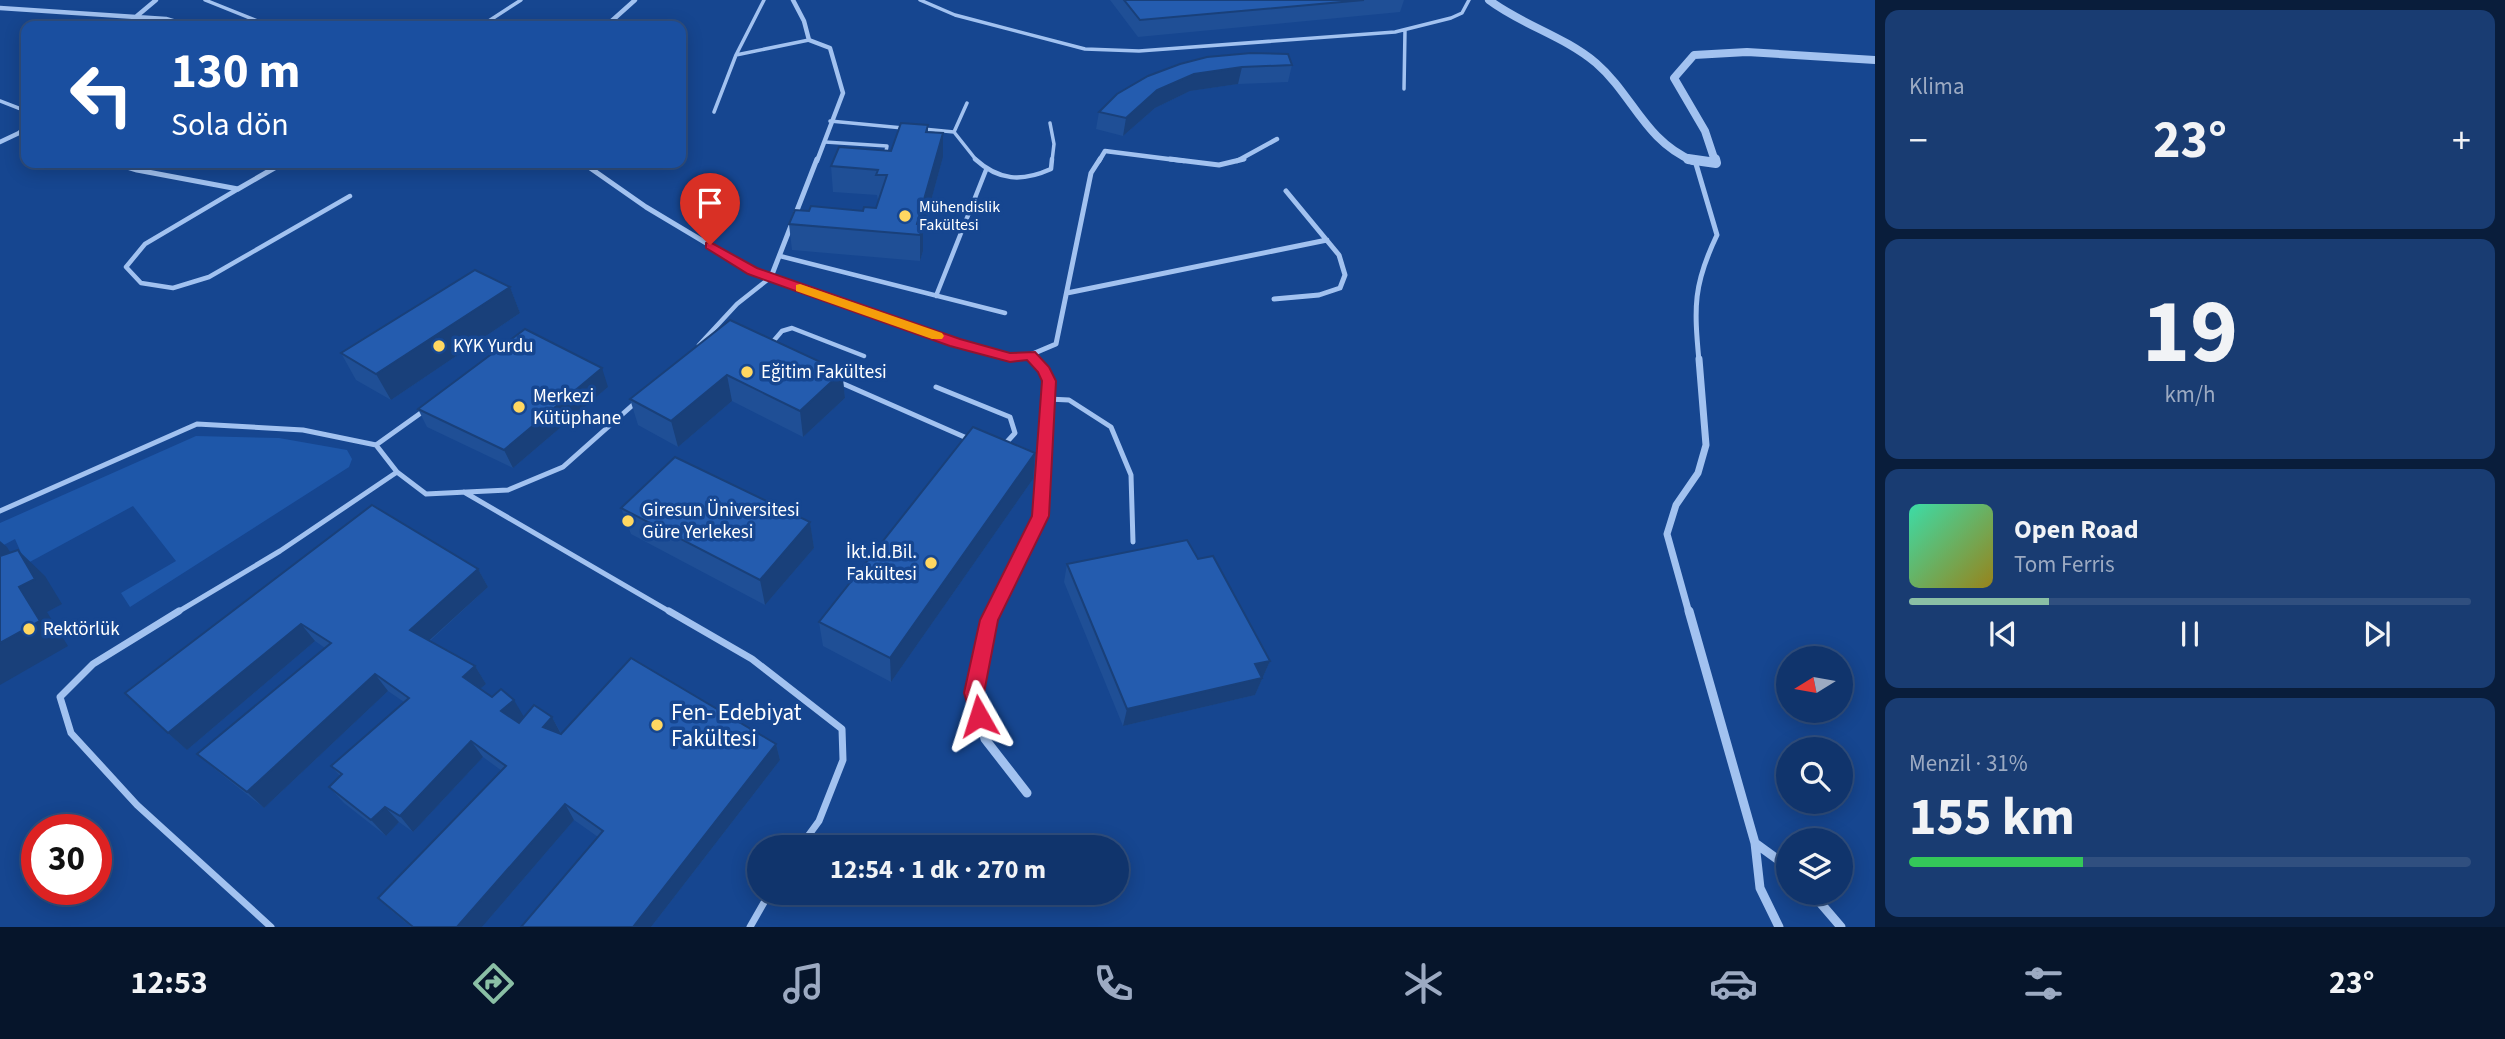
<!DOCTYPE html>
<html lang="tr">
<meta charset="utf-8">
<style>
body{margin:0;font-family:"Source Sans 3",sans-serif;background:#193c72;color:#f1f3f6;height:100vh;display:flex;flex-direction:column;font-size:26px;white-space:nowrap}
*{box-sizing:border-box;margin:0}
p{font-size:23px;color:#9caac2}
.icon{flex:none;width:38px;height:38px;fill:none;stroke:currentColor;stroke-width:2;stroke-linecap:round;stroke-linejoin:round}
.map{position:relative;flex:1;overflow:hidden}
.sheet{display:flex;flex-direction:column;gap:10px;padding:10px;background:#091d3b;width:630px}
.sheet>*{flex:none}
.banner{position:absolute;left:21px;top:21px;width:665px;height:147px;border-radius:14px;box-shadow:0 4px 18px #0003,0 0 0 2px #304f7f;background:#1a4fa0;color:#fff;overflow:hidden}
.needle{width:46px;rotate:259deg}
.fabs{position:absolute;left:1776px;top:646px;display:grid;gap:14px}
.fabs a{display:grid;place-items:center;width:77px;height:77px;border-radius:50%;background:#10346c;box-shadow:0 4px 18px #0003,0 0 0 2px #304f7f;font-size:35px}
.speed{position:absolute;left:21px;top:814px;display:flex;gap:14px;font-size:35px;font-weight:700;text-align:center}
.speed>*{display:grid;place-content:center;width:91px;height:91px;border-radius:50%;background:#10346c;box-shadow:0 4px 18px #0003,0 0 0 2px #304f7f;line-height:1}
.speed .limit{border:10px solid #d22;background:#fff;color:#111}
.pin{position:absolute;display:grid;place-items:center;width:60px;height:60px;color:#fff;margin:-72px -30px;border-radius:50% 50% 50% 0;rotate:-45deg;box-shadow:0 0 7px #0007}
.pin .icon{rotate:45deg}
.me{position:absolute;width:77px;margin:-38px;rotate:354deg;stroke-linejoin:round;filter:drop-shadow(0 0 5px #0008)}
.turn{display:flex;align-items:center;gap:24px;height:147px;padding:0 35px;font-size:32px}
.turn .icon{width:91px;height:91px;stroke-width:2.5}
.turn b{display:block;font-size:49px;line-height:60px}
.big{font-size:52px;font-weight:700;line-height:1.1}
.sheet .tile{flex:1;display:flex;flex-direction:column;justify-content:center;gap:10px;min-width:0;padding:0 24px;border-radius:14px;background:#193c72}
.sheet .dial{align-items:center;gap:0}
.dial b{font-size:91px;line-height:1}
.song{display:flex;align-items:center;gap:21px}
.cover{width:84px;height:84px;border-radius:10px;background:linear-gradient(135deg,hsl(160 70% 55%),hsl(50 70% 35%))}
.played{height:7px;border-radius:4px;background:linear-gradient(90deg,#8abfa5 25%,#304f7f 25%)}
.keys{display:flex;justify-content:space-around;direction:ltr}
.heat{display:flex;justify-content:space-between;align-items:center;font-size:38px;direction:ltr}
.charge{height:10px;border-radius:5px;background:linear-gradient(90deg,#34c759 31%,#304f7f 0)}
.trip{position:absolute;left:747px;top:835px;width:382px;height:70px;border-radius:35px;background:#10346c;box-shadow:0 4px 18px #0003,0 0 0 2px #304f7f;font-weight:700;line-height:70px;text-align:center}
.dock{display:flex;height:112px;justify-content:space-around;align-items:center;background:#06152b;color:#9caac2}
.dock .icon{width:49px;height:49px}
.dock .current{color:#8abfa5}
.dock b{font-size:32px;color:#f1f3f6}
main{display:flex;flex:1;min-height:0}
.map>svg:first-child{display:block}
.green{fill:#1e57a9}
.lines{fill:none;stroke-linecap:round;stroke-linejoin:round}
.service-far3{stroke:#a2c2f0;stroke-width:3.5}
.service-far2{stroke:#a2c2f0;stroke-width:4.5}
.service-far1{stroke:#a2c2f0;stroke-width:5}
.service{stroke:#a2c2f0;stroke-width:7}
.minor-far3{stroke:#a2c2f0;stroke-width:4.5}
.minor-far2{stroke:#a2c2f0;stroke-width:5}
.minor-far1{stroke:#a2c2f0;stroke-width:7}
.minor{stroke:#a2c2f0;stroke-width:9}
.tertiary-far1{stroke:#a2c2f0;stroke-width:8}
.tertiary{stroke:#a2c2f0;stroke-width:10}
.wall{fill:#1f4f96}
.shaded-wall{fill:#19407a}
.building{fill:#245caf;stroke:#19407a;stroke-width:2}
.route{fill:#e11d48;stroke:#92132f;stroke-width:2}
.slow{fill:#f59e0b}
.poi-dot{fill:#ffd761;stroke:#164690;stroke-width:2.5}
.labels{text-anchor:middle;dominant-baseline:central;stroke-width:7;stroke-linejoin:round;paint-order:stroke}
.far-poi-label{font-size:16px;fill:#fff;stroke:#164690;text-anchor:start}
.poi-label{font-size:19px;fill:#fff;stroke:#164690;text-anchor:start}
.near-poi-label{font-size:23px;fill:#fff;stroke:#164690;text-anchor:start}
</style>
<main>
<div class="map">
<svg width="1875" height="927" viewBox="0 0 1875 927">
<rect width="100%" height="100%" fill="#164690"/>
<path class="green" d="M196,436l83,2 68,12 5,9 -3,8 -219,140 -9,-14 55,-32 -43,-55 -107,58 -11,-25 -15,8v-24z"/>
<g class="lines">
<path class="service-far3" d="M205,0l65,26
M920,0l35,15 130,34 54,2 256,-19 56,-14 11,-5 7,-13
M481,26l40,-26
M736,55l28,-55
M1404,89l1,-59
M0,101l26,10
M714,112l22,-57 73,-15
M830,121l73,7
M1050,123l4,21 -2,17
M923,129l31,3 23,29
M954,132l13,-29
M825,142l62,4 -2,11"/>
<path class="service-far2" d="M975,159c24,22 47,23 76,10l1,-10
M238,189l-93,55 -19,23 15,16 32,5 36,-11 141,-81
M780,256l225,57
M936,296l50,-126
M699,345l38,-41 34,-27
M770,345l12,-14 10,-3 72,28"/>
<path class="service-far1" d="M837,381l132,58
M936,387l74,30 5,16 -10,11
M1048,399l21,1 42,27 20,48 2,67
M376,445l49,-35
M464,492l208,121
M0,511l197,-87 106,6 73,15 21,27
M176,613l104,-62 117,-79 29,22 82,-4 55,-23 72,-64"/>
<path class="service" d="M179,611l-86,53 -33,33 11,36 66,72 134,122
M669,611l83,48 90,70 1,31 -24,61 -19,26
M750,927l20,-35"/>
<path class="minor-far3" d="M793,0l11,21 5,19 21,8 13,45 -26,68
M0,8l166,11 23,7
M125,26l31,-26
M606,26l29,-26
M26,127l-7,6 7,3
M0,142l19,-9
M1099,161l6,-10 79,10
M1237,161l40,-22"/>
<path class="minor-far2" d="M1170,159l49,6 25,-6
M114,163l23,7 101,19 45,-26
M583,163l63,44 107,64 202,71 55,16 20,-3 26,-11 35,-171 9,-14
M1696,164l21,71c-24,50 -23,72 -18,126
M771,277l46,-118
M1067,293l260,-53
M1274,299l45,-4 21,-7 5,-13 -6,-20 -53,-64
M1030,355l6,6"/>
<path class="minor-far1" d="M993,613l47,-97 9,-135 -5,-11 -10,-11
M1689,613l-22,-79 9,-29 22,-32 8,-28 -7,-86"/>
<path class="minor" d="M994,611l-5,9 -15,73 11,46 42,54
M1689,611l66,232 5,45 19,39
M1755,843l33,24
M1811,892l30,35"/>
<path class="tertiary-far1" d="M1489,0c33,25 75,36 107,63 37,32 48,77 97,98
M1715,161l-10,-30 -31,-53 20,-23 53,-3 128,8"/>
<path class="tertiary" d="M1688,159l28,4 -1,-4"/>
</g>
<path class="wall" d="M1110,0h294l-4,12 -262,25z
M1180,64l112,1 -4,17 -50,2 -48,7 -35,17 -32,28 -27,-7 3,-17z
M928,125v7l15,1v24l-20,73v21l-3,10 -128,-11 -3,-26 20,-13h54l13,-3 3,-8h-1l-1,-5 -44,-3 -2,-26 60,-15z
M510,287l10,26 -129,87 -35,-20 -15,-27z
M730,320l112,52 3,26 -42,39 -71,-36 -54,46 -40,-22 -8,-26z
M608,387l-95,81 -86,-41 -9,-18z
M1035,453l-2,26 -142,203 -68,-36 -4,-24z
M372,505l106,64 10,18 -58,54 45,25 11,18 -6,5 44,28h28l9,16 215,11 4,16 -129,167h-130l77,-90 -24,-17 -92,107h-71l-18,-15 -15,-14 124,-127 -19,-14 -70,75 -14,-10 -13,14 -42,-33 -15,-16 11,-11 -9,-10 73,-64 -16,-11 -124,117 -48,-38 -19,-16 128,-106 -10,-7 -128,109 -19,-17z
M621,508l189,14 4,26 -49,57 -134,-71z
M1198,559l72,102 -15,34 -132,31 -59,-144 3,-18z"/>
<path class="shaded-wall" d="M1242,67l-4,17 -48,7 -35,17 -32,28 3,-18 31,-28 37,-16z
M943,133v24l-20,73v21l-3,10v-26l-3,-11z
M510,287l10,26 -129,87 -15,-26z
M602,368l6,19 -95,81 -9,-18z
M842,372l3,26 -42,39 -3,-26z
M727,375l5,26 -54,46 -7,-26z
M1035,453l-2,26 -142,203 -1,-24z
M810,522l4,26 -49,57 -5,-25z
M0,541l7,6 21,35 -28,-25z
M18,550l27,26 17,28 -15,8 21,34 -68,39v-42l19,-56z
M478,569l10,18 -66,60 -12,-17z
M301,624l14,17 -128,109 -19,-17z
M1270,661l-15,34 -132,31 4,-17 128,-45z
M475,666l11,18 -12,10 -11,-17z
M375,674l13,17 -124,117 -17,-16z
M514,700l10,17 -12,11 -11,-17z
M552,717l9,17 -18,-7z
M471,741l12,16 -70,75 -13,-16z
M776,744l4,16 -129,167h-18z
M565,804l9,16 -92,107h-25z
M385,807l14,15 -13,14 -15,-16z"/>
<path class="building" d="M1124,0h240l-224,20z
M1251,53l37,1 4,11 -50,2 -48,7 -37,16 -31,28 -27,-6 18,-18 31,-18 32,-12 27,-7z
M901,123l27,2 -2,7 17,1 -26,91 6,1 -3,10 -131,-11 6,-14 14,1 2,-5 52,5 1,-4 12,1 11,-33h-11l2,-5 -47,-4 8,-19 52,4z
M475,270l35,17 -134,87 -35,-21z
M730,320l112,52 -42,39 -73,-36 -56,46 -41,-22z
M525,329l77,39 -98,82 -86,-41z
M973,427l62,26 -145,205 -71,-36z
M675,457l135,65 -50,58 -139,-72z
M372,505l106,64 -68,61 65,36 -12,11 29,20 9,-8 13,11 -13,11 18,12 15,-18 18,12 -9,10 18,7 70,-76 145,86 -143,183h-112l82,-96 -38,-27 -108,123h-44l-35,-29 128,-132 -35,-25 -71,75 -15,-9 -14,13 -42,-33 13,-13 -11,-8 78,-68 -34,-24 -128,118 -50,-38 134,-111 -30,-19 -133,109 -43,-40z
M1187,540l11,19 15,-3 57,105 -15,3 7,14 -135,31 -60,-145z
M18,550l17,29 -16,8 21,34 -40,22v-87z"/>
<path class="route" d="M710,242l47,26 203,71 50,14 25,-1 14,15 7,14 -7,135 -51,104 -14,73 5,23 -3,6 -7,3 -6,-3 -9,-29 16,-73 52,-104 10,-135 -4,-9 -11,-12 -17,2 -60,-16 -202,-72 -42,-26v-5z"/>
<path class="slow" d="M800,284l142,49 2,3 -2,3h-10l-136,-48v-6z"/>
<g class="poi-dot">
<circle cx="905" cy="216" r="7"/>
<circle cx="439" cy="346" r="7"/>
<circle cx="747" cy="372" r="7"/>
<circle cx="519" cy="407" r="7"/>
<circle cx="628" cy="521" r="7"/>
<circle cx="931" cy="563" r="7"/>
<circle cx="29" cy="629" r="7"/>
<circle cx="657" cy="725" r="7"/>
</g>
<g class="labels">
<g class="far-poi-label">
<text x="919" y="207">Mühendislik<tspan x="919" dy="18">Fakültesi</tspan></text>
</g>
<g class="poi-label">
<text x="453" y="346">KYK Yurdu</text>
<text x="761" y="372">Eğitim Fakültesi</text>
<text x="533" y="396">Merkezi<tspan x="533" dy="22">Kütüphane</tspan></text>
<text x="642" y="510">Giresun Üniversitesi<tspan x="642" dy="22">Güre Yerlekesi</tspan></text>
<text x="917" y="552" text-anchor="end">İkt.İd.Bil.<tspan x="917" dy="22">Fakültesi</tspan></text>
<text x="43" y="629">Rektörlük</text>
</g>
<g class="near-poi-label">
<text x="671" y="712">Fen- Edebiyat<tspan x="671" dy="26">Fakültesi</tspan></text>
</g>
</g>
</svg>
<div class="fabs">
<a><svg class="needle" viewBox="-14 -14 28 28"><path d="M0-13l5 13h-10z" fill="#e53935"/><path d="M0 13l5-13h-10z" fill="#9caac2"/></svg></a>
<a><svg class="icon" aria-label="search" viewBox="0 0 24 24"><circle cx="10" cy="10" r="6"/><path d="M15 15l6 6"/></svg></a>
<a><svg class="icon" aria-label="layers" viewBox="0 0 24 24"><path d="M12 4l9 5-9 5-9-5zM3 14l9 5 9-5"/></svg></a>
</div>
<div class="speed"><div class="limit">30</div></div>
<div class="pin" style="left:710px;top:245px;background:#d93025"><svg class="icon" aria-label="arrive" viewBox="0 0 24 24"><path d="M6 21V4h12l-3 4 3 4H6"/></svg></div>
<svg class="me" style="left:979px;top:716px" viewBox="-20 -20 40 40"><path d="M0-17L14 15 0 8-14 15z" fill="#e11d48" stroke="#fff" stroke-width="4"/></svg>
<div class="trip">12:54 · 1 dk · 270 m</div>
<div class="banner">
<div class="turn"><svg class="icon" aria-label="left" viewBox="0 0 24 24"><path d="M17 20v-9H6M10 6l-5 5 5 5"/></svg><div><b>130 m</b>Sola dön</div></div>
</div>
</div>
<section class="sheet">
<div class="tile"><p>Klima</p>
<div class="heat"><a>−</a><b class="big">23°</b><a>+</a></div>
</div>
<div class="tile dial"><b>19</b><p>km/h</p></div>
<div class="tile">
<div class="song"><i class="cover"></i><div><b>Open Road</b><p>Tom Ferris</p></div></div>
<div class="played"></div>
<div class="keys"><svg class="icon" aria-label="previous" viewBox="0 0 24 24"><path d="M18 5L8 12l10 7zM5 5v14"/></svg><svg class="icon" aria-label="pause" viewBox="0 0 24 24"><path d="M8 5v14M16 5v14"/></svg><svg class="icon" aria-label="next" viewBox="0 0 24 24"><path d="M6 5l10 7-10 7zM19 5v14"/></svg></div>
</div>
<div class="tile"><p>Menzil · 31%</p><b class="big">155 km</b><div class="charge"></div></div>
</section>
</main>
<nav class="dock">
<b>12:53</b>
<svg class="icon current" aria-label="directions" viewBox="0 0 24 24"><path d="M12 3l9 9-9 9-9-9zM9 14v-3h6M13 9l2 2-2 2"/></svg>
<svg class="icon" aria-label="music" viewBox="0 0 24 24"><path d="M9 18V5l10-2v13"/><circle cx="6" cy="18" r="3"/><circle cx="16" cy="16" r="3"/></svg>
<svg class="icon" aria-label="phone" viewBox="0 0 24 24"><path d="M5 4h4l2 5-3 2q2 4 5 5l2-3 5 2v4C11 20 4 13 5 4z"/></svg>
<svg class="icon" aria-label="climate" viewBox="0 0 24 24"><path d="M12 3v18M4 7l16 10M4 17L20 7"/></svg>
<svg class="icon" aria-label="car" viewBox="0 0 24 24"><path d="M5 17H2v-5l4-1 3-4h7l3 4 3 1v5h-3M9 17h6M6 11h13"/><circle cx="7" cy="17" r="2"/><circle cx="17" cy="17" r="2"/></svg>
<svg class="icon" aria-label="filters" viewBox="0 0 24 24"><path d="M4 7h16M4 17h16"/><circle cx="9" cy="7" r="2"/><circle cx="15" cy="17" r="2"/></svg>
<b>23°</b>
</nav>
